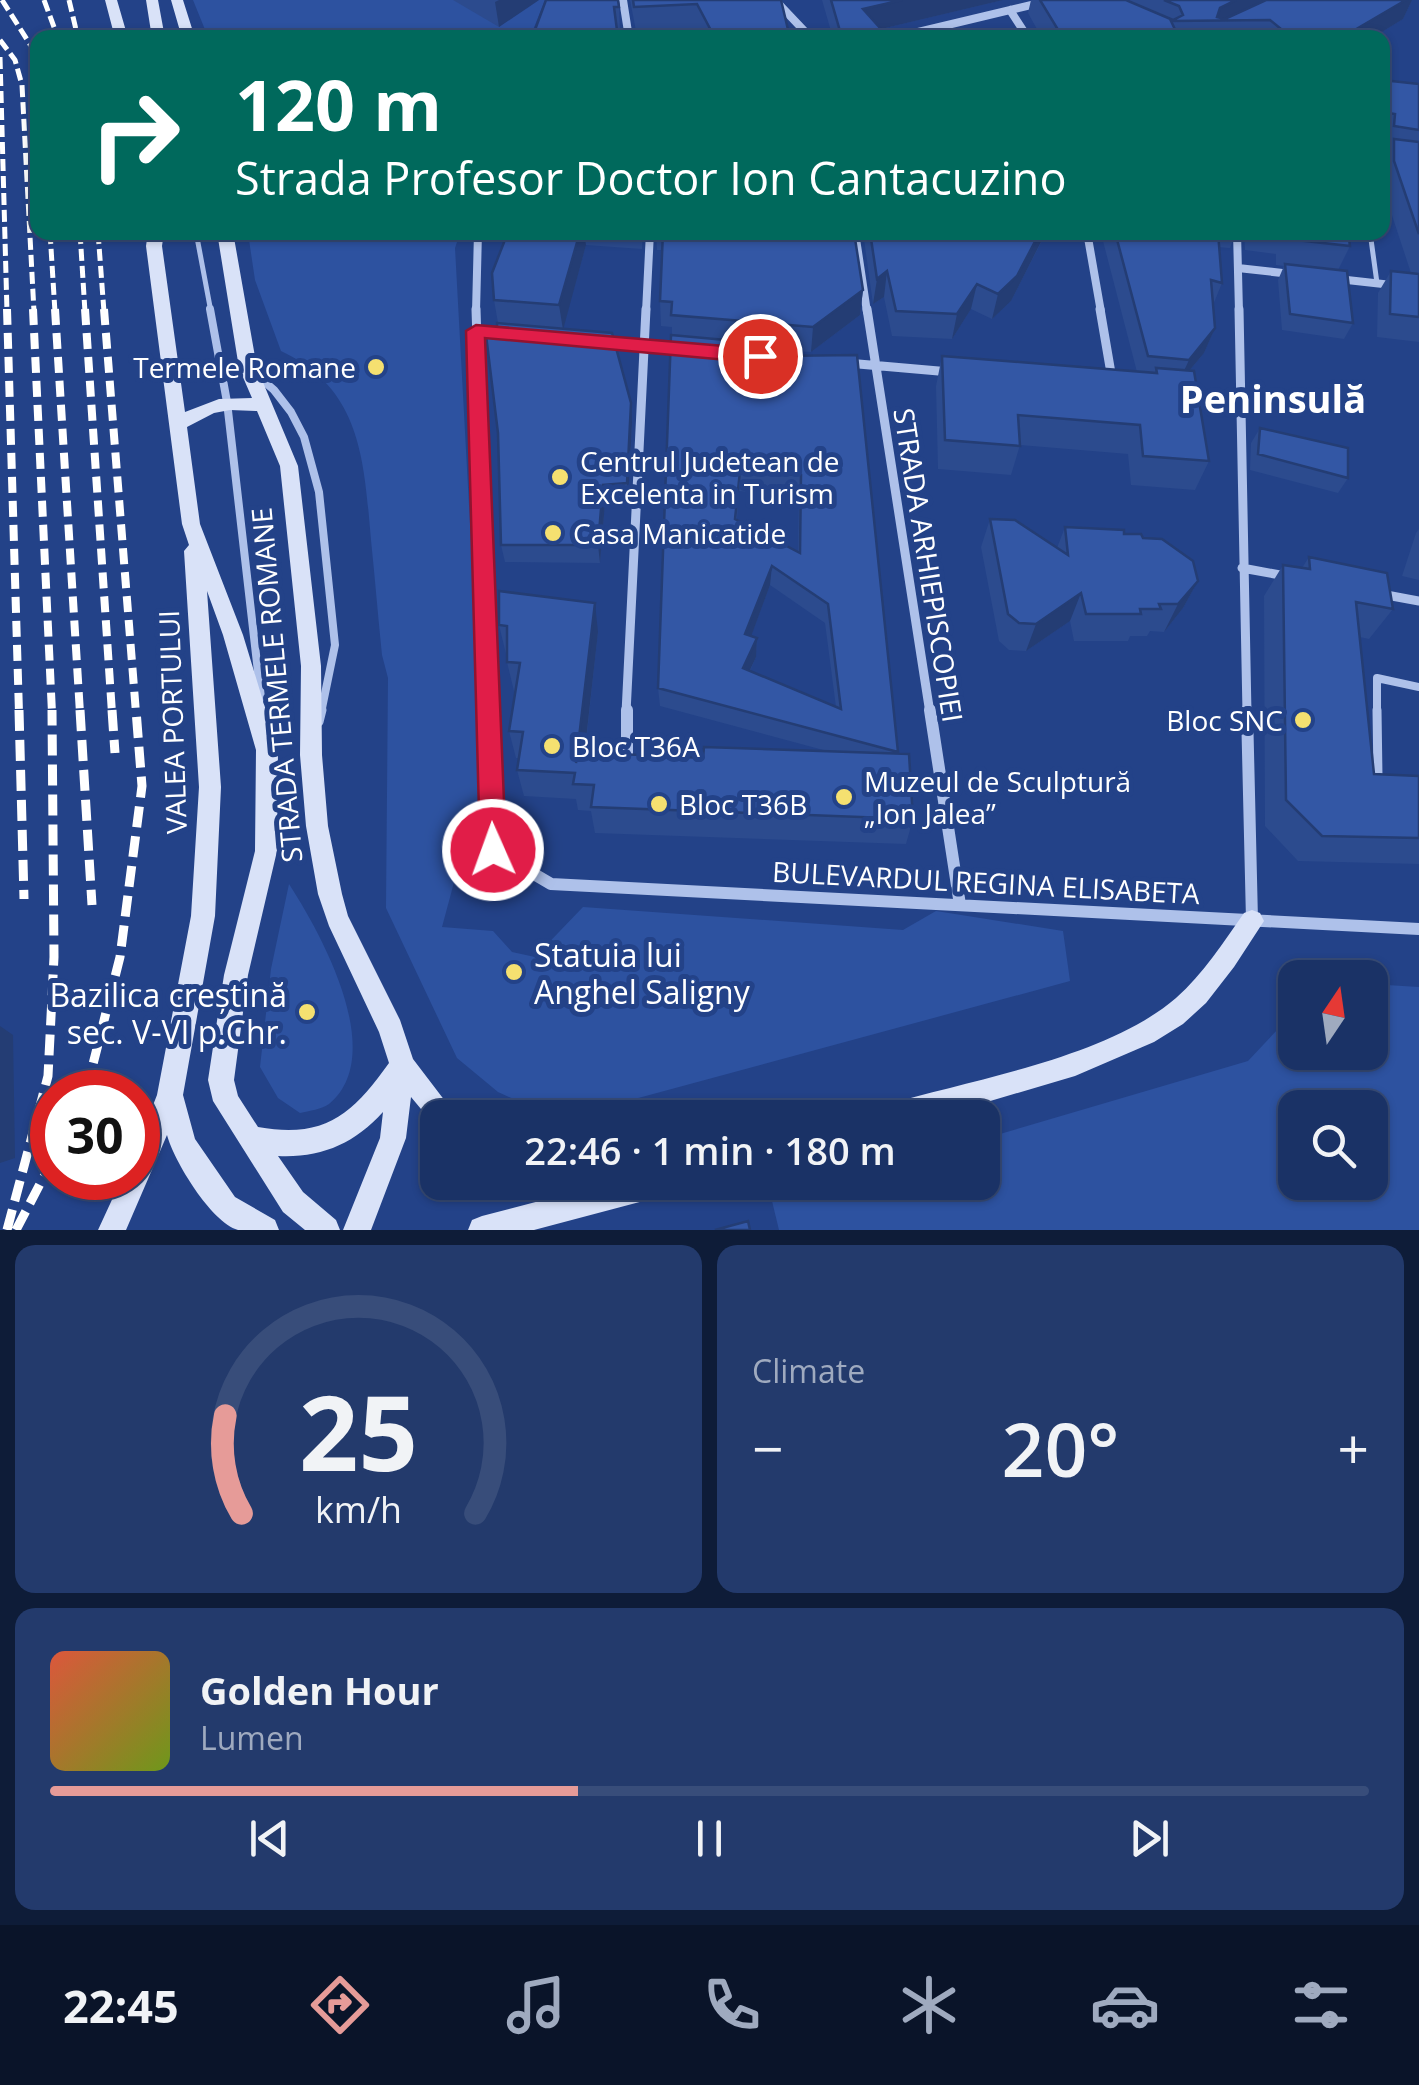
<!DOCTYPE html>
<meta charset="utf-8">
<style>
body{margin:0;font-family:"Open Sans",sans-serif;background:#233a6c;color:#f1f3f6;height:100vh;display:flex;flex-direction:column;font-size:38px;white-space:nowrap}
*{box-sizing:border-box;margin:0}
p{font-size:32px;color:#9faabf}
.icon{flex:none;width:55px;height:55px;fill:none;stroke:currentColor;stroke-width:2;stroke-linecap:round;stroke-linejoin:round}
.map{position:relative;height:1230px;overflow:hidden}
.panel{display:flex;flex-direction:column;gap:15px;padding:15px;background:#0e1c38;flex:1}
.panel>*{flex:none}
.hud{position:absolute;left:30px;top:30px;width:1360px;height:210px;border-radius:20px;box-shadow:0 2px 8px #0004,0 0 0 2px #384d7a;background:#00695c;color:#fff;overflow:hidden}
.needle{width:65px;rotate:13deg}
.tools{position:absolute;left:1278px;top:960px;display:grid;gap:20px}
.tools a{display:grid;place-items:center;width:110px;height:110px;border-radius:20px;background:#1a3266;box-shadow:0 2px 8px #0004,0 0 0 2px #384d7a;font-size:50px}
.speed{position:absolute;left:30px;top:1070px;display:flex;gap:20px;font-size:50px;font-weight:700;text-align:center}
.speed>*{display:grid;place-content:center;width:130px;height:130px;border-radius:50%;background:#1a3266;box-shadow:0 2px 8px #0004,0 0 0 2px #384d7a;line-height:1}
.speed .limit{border:15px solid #d22;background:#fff;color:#111}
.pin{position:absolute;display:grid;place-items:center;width:85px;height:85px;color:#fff;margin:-42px;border:5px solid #fff;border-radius:50%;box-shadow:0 2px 10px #0007}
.me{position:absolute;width:110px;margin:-55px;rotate:358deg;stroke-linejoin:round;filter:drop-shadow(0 0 8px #0008)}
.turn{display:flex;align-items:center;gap:35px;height:210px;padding:0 40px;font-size:45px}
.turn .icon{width:130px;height:130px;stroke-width:2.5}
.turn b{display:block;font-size:70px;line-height:85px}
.big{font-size:75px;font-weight:600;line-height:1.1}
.panel .widget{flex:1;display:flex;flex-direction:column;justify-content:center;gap:15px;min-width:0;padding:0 35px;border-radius:20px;background:#233a6c}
.panel .dial{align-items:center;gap:0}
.dial svg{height:260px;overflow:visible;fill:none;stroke:#384d7a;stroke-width:7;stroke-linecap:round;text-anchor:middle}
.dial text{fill:#f1f3f6;stroke:none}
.song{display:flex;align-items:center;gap:30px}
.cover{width:120px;height:120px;border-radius:15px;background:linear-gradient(135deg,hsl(10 70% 55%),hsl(80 70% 35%))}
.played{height:10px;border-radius:5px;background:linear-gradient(90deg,#e69b98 40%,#384d7a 40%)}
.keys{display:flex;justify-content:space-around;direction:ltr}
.heat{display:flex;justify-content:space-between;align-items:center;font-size:55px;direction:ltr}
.panel .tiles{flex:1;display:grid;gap:15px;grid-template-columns:1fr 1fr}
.widget:last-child{grid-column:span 2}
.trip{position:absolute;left:420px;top:1100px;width:580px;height:100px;border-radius:20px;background:#1a3266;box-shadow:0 2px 8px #0004,0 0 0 2px #384d7a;font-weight:600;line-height:100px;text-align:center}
.tab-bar{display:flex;height:160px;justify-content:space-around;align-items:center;background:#0a1429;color:#9faabf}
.tab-bar .icon{width:70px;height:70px}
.tab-bar .selected{color:#e69b98}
.tab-bar b{font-size:45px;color:#f1f3f6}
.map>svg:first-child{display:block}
.green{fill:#2d52a0;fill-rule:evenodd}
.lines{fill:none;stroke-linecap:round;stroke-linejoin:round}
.lane-far2{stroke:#aec1ea;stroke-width:5}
.lane-far1{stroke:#aec1ea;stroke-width:8}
.lane{stroke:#aec1ea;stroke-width:9}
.street-far2{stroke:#aec1ea;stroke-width:8}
.street-far1{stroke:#aec1ea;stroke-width:9}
.street{stroke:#aec1ea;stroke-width:12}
.secondary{fill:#d9e2f8;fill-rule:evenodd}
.rail-far2{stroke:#fff;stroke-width:5;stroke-dasharray:12 5;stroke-linecap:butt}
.rail-far1{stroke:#fff;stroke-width:8;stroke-dasharray:16 8;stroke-linecap:butt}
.rail{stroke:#fff;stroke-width:9;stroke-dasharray:21 9;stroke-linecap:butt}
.wall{fill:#2c4b8e;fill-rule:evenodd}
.shaded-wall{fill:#243d74}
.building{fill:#3357a5;stroke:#243d74;stroke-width:2.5;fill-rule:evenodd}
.route{fill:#e11d48;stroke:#92132f;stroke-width:2.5}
.poi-dot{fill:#f5e070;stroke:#234288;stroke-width:4}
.labels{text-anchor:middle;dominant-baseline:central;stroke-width:10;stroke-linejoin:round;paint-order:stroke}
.poi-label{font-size:28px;fill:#fff;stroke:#234288;text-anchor:start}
.street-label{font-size:28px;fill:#fff;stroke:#234288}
.near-poi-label{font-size:32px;fill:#fff;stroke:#234288;text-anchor:start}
.district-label{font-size:38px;font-weight:bold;fill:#fff;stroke:#234288}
</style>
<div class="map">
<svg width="1419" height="1230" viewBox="0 0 1419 1230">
<rect width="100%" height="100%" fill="#234288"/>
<path class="green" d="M193,0h352l-12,30 -8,8 -317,-1z
M248,233h212l-5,15 32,588 -27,3v21l-18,67 51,4 19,21 23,5 48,-50 320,23 33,-19 127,20 7,50 -502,136h-15l-55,-25 -41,-34 -71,-150 2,-230 -6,-23c-4,-38 -7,-77 -11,-115 -7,-79 -9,-151 -90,-189l-26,-71z
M289,884c33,51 99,171 40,220 -7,5 -20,7 -29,9l-22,-15 -18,-31 11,-98z
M1370,984l49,3v243h-640l-7,-29 64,-18 146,-1 1,-43 265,-78 47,-50v41h75zM1295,1108h75v74h-75z"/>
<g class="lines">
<path class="lane-far2" d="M196,232l15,80
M1370,232l7,51"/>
<path class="lane-far1" d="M210,309l17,93 34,296
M252,371l22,19 17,22 13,25 15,55 16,153 -14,68
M1377,713v-35l42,9"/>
<path class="lane" d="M1377,710l1,67
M319,722l3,-12"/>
<path class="street-far2" d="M623,0l6,38
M775,0l36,38
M1010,10l18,28
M893,38l159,-38
M855,232l12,80
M1087,232l14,80
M1237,232l2,80
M1238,268l53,6
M1338,279l81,9
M476,312l2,-80
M646,312l4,-80"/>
<path class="street-far1" d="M476,309l13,404
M867,309l63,404
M1100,309l12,70
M1239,309l8,404
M603,342l78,7
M847,363l103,9
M1186,393l54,5
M1242,568l49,9
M1381,594l38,7
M626,713l20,-404"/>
<path class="street" d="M488,710l5,140 58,34 868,45
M627,710v54
M930,710l30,195
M1247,710l5,210"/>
<path class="secondary" d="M105,0h12l11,38h-13z
M146,0h12l7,38h-13z
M171,0h12l12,38h-13z
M148,232h16l-2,14 23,166 34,-13 33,-1 -13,-30 -22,-136h16l24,136 41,98 23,200 1,89 6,71 14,68 6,22 52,104 13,39 45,59h-20l-2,9 -25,-30 -5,41 -35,92h-28l37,-92 3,-26c-29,32 -62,46 -105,44l25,36 33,28 4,10h-35l-22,-18 -70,-111 -5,-21 16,-105 31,-124 1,-101 -33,-115 -16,-44 14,196 -6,129 -32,179 12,44 40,58 40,23 4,10c-12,0 -29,0 -41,0 -27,-8 -64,-69 -71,-95l-41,95h-28l24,-52h16v-35l19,-48 34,-179 8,-129 -15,-236 5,-6 -7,-21 -36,-278zM230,410l27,1 23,55 21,200 -1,89 6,71 12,68 11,32 50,106 10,31c-37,52 -65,76 -131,64l-20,-31 -4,-16 14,-105 29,-124 1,-101 -35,-115 -43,-111 -13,-97 27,-14z
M1252,910l8,3 4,8 -30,46 -28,36 -23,21 -29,18 -79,34 -142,42h-60l4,-9 9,-4c88,-26 220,-47 290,-107 27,-24 47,-55 68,-85z
M612,1182h67l-4,9 -9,4 -132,35h-66l4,-10 10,-4z"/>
<path class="rail-far2" d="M2,0l36,57
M44,0l14,38
M69,0l9,38
M0,40l15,20 7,25 12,227
M0,57l7,255
M50,232l5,80
M80,232l5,80
M98,232l6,80"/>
<path class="rail-far1" d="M7,309l12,404
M33,309l19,404
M55,309l25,404
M85,309l27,404
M104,309l32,404"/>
<path class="rail" d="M19,710l5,189
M80,710l12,195
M112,710l3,43
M86,1092l34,-135 22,-171 -6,-76
M7,1230l41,-154 6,-119 -2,-247
M16,1230l36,-69"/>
</g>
<path class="wall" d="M453,0h86l-40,27z
M546,0l73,7 1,25h-2z
M630,0h151l9,38h-88l-5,-10 -61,3z
M822,0h181l-122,29 8,9h-56z
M1031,0h381l-9,19 -31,19h-330l-14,-25z
M1382,80l37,4v258l-42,-5 1,-44 13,-22 20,2 -29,-88 1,-24 5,-11 -5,-1z
M508,232h135l-1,17 -56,-4 -23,83 68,75 1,19 -4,79 -23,2 -5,60 -95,-1 -4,-17 -3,-222 -4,-23z
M656,232h198l9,58 -3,25 -49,37 -18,-1 -1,5 106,396 15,67 -7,25 -311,-11 -4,-22 -13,-1 -2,-11 -52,-3 -7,-26 2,-12h-3l-7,-27 6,-40h-1l-7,-29v-8h-1l-7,-29 99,7 -13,120 118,6 124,-7 -167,-45 -2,-18 14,-353v-8l-11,-1 -1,-25 2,-51h-5zM739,491l60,5 -1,56 -61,-33zM770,585l55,38 11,84 -86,-36 6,-14 1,-19 -6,-2z
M863,232h217l-34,1 -35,68 -19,18 -21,-10 -19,30 -60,-3 -8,-39 -11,7z
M1094,232h142l-6,16 -11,-1 3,36 -9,22 2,23 -11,25 -15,18 20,90 -14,29 -64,-5 -3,-31 -108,-9 -9,30 -73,-6 -2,-83 6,-30 195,16 -34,-131 -7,1z
M1244,232h104l2,14 -12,24 15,53 -9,16 -62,-9 -4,-50 6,-14 -8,-1v-11l-31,-4z
M1260,428l88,50 -10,15 -88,-23 1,-27z
M990,519l67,29 8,-21 59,7 19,4 55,43 -15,27 -19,24 -14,-1 -3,5h-17l-2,5h-54l-4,-20 -44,30 -17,-1 -10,-9 -18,-94z
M1419,529v51l-17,-4 14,-43z
M1309,557l84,52 -24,30 -9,-2 14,137 45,2v88l-121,-3 -33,-35 -1,-230 19,-31 19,3z"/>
<path class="shaded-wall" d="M499,0h40l-40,27 -4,-25z
M902,0h101l-143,34 3,-25z
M1236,0h43l-42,20 -22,1 5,-13z
M1406,0h6l-9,19 -31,19h-31z
M580,232h4l2,13 -23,85 -4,-25z
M1040,232h6l-35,69 -19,18 6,-25z
M887,271l-3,26 -11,7 4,-25z
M977,284l-6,25 -19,30 5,-25z
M863,290l-3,25 -49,37 2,-25z
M1215,328l-11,25 -26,31 11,-24z
M793,346l-2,21 -11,-11z
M631,403l1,19 -4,79 -1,-18z
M603,485l2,18 -5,60 -2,-18z
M772,566l-2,19 -25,68v-19z
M1198,581l-15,27 -19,24 14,-28z
M1081,593l-11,28 -44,30 10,-27z
M595,603l3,29 -17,152 -5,-21z
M757,638l-1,19 -14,30 1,-19z
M0,1026l13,9 2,123 -15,5z"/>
<path class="building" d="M546,0h72l1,7h-5l4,31h-86z
M633,0h148l9,38h-75l-18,-34 -63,3z
M831,0h71l-39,9 26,29h-47z
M1040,0h86l47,20 10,-5 -4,-9 -15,-6h72l-16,8 -3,9 8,2 41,-19h140l-65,38h-49l-22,-18 -99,1 8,17h-116z
M1382,80l37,4v46l-25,-4 1,-12 -13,-2z
M1394,139l25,3v92l-25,-73z
M508,232h72l-21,73 -65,-5 -2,-27z
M663,232h191l9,58 -50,37 -142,-12 1,-13 -12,-1z
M870,232h170l-23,44 -19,18 -21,-10 -20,30 -61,-3 -9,-40 -10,8z
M1115,232h103l4,51 -11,-3 4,48 -26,32 -41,-4z
M1287,232h61l2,14 -62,-7z
M1285,264l62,7 6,52 -63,-9z
M1391,271l28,3v43l-29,-3z
M497,323l115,10 19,70 -4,80 -24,2 -5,60h-97l-3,-112 -12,-98 11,-7z
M671,335l122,11 -13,10 77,-1 41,397 -240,-64zM740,471l61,4 -1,78 -65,-34zM772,566l56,38 13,105 -98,-41 14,-30 -12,-4z
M942,356l215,17 -1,-5 38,3 15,90 -66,-5 -3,-31 -122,-10 2,31 -75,-6z
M1260,428l88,20v30l-90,-24z
M990,519l25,1 53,35 -3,-28 59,3v4h17l2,4 19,1 31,22 5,20 -20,23h-19l2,5h-21l1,5h-55l-5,-21 -45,31 -17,-1 -11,-9z
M1309,557l78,16 6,36 -37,-7 18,172 45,2v62l-97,-2 -36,-36 -3,-235 27,4z
M499,591l96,12 -19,160 1,-11 126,6 1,-11 205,7 4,65 -322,-12 3,-22 -21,-1 2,-11 -58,-3 6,-38 -14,-1 11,-68 -13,-1v-36l-8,-1z
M748,1221l2,9h-35z"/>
<path class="route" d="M476,325l284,24 10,7 -10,7 -275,-25 21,512 -4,8 -9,4 -9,-4 -4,-8 -14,-519z"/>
<g class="poi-dot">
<circle cx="376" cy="367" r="10"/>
<circle cx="560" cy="477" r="10"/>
<circle cx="553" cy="533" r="10"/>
<circle cx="1303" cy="720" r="10"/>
<circle cx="552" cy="746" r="10"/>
<circle cx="844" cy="797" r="10"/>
<circle cx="659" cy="804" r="10"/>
<circle cx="514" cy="972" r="10"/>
<circle cx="307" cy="1012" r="10"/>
</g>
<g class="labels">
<g class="poi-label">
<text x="356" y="367" text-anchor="end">Termele Romane</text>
<text x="580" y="461">Centrul Judetean de<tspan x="580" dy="32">Excelenta in Turism</tspan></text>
<text x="573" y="533">Casa Manicatide</text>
<text x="1283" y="720" text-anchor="end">Bloc SNC</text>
<text x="572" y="746">Bloc T36A</text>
<text x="864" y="781">Muzeul de Sculptură<tspan x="864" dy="32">„Ion Jalea”</tspan></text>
<text x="679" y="804">Bloc T36B</text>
</g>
<g class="street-label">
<text transform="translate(929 565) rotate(81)">STRADA ARHIEPISCOPIEI</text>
<text transform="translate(276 685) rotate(-95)">STRADA TERMELE ROMANE</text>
<text transform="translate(172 722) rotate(-92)">VALEA PORTULUI</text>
<text transform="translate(986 882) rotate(3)">BULEVARDUL REGINA ELISABETA</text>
</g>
<g class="near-poi-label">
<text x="534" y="954">Statuia lui<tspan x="534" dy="37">Anghel Saligny</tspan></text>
<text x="287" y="994" text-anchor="end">Bazilica creștină<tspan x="287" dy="37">sec. V-VI p.Chr.</tspan></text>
</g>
<g class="district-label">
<text x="1273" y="398">Peninsulă</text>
</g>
</g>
</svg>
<div class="tools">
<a><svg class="needle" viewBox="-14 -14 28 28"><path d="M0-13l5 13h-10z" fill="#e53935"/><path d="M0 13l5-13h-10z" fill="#9faabf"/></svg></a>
<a><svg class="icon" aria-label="search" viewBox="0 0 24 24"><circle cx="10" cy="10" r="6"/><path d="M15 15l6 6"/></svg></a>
</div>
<div class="speed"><div class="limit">30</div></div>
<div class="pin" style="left:760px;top:356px;background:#d93025"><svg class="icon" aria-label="arrive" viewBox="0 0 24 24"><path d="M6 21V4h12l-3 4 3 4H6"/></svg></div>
<svg class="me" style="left:493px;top:850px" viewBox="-20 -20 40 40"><circle r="17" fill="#e11d48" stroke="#fff" stroke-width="3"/><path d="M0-11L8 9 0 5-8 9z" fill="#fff"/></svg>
<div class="trip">22:46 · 1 min · 180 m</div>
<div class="hud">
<div class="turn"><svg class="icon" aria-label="right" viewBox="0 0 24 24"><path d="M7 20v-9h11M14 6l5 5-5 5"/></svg><div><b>120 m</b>Strada Profesor Doctor Ion Cantacuzino</div></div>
</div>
</div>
<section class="panel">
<div class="tiles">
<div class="widget dial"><svg viewBox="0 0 100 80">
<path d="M14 69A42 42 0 1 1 86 69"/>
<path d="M14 69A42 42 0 0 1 9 39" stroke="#e69b98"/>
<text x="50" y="56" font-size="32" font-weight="700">25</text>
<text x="50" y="72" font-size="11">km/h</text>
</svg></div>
<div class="widget"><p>Climate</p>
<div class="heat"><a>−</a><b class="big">20°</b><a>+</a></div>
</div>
<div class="widget">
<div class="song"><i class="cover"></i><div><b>Golden Hour</b><p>Lumen</p></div></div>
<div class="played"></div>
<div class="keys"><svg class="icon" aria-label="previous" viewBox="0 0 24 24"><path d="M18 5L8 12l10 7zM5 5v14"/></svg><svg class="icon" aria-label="pause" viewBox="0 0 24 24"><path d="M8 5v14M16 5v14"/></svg><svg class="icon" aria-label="next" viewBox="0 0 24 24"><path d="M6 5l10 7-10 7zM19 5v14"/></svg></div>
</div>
</div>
</section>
<nav class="tab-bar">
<b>22:45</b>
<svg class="icon selected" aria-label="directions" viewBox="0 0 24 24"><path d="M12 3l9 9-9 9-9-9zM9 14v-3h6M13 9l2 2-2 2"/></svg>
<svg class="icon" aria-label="music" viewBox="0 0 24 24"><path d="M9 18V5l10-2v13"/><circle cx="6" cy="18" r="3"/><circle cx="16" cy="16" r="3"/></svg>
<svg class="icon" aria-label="phone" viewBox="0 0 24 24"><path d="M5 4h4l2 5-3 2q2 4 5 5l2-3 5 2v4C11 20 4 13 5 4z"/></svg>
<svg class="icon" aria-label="climate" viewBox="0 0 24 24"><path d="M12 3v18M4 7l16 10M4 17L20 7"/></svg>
<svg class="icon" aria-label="car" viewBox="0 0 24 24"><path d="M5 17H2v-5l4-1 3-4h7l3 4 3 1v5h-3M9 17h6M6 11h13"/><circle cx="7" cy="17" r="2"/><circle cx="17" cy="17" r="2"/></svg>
<svg class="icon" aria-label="filters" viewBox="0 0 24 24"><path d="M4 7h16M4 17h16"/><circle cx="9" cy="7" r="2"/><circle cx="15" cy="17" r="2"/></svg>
</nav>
